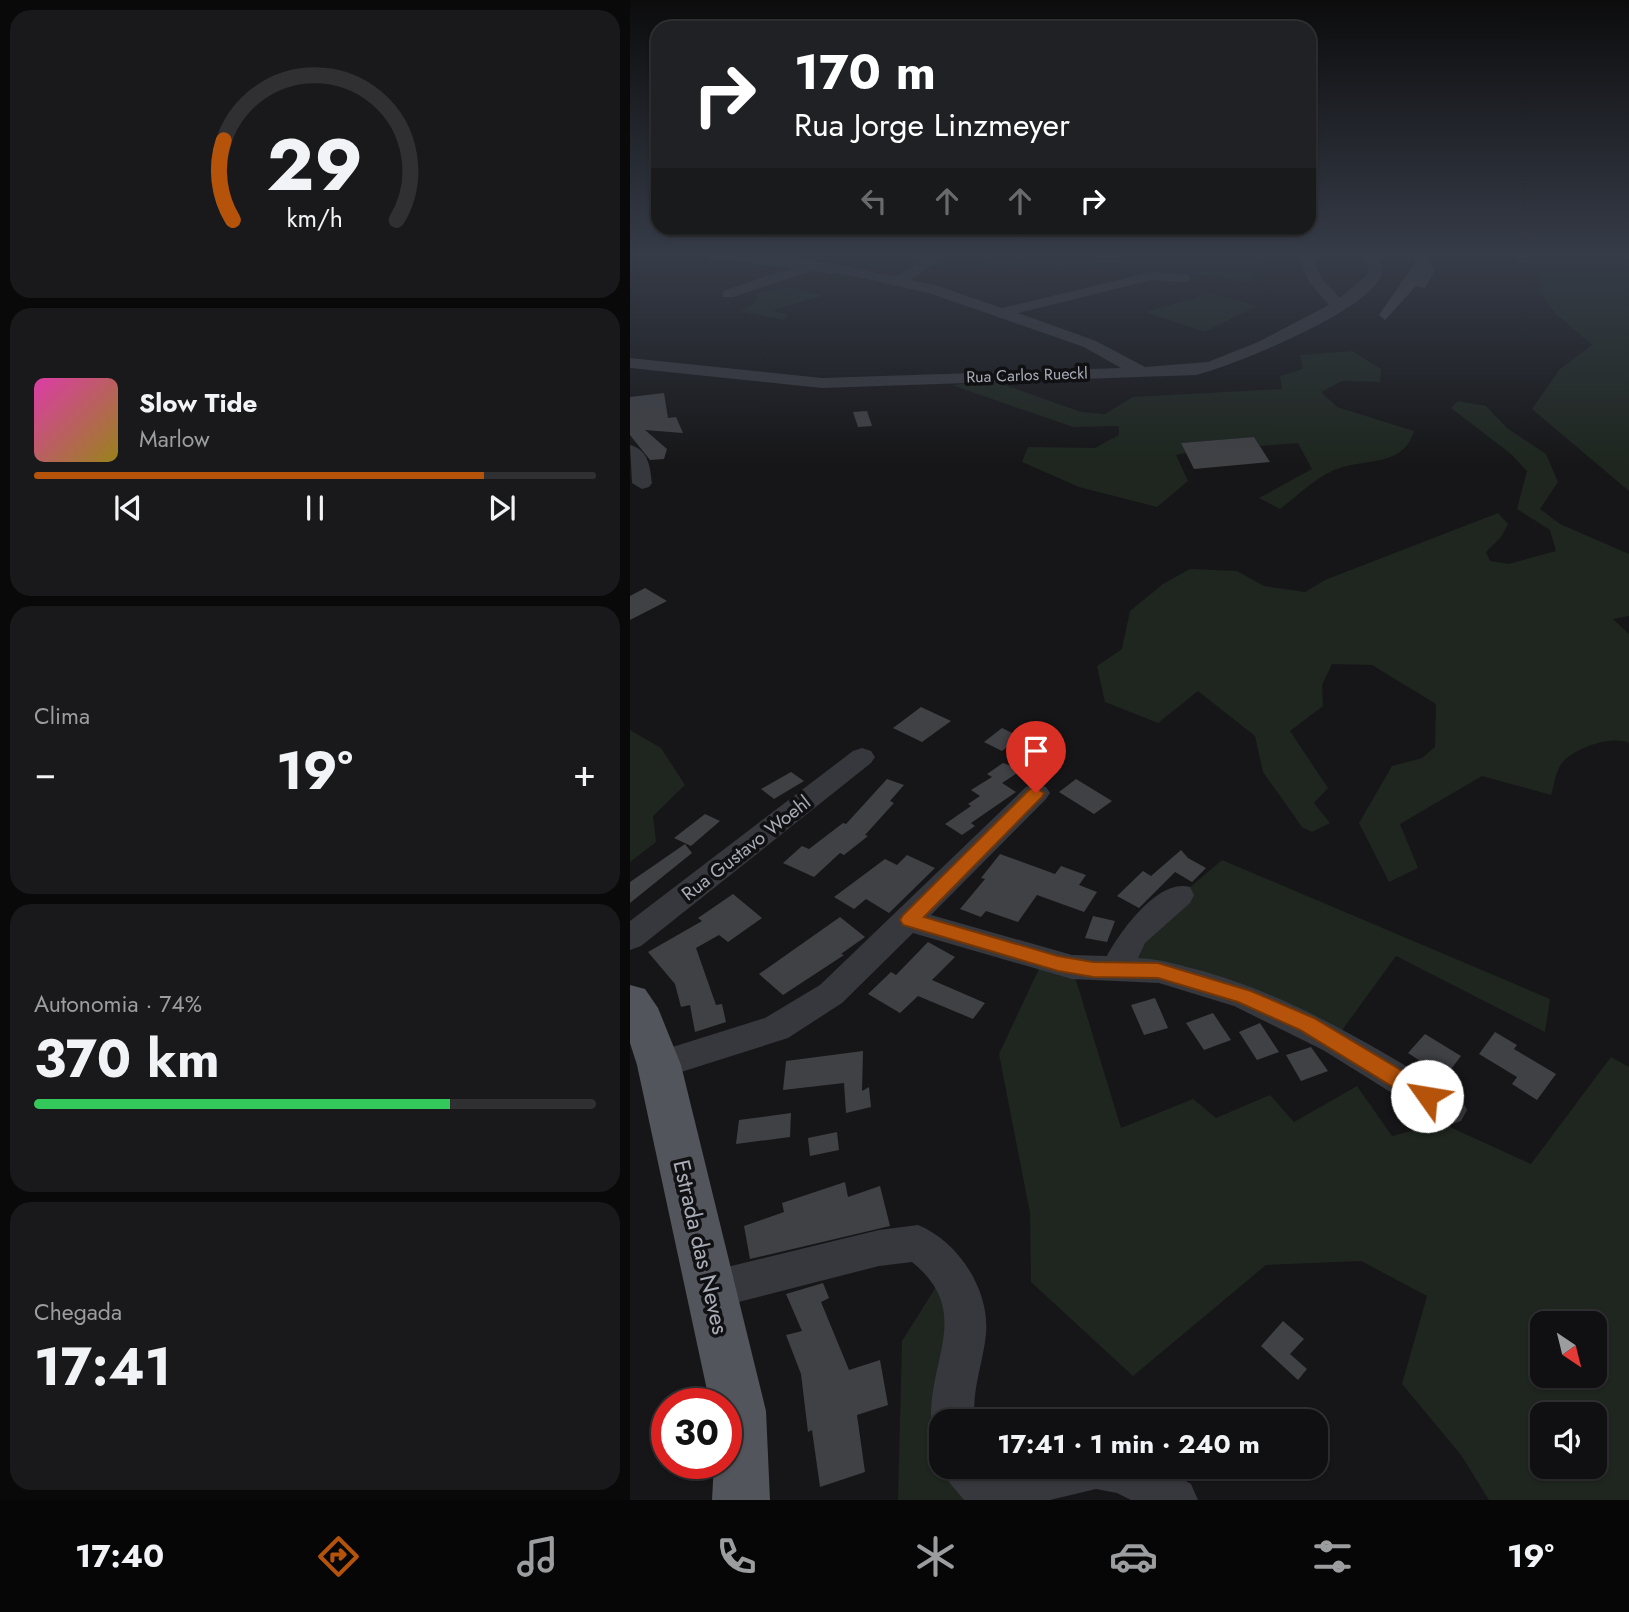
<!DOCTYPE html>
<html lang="pt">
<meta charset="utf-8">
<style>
body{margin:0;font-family:Jost,sans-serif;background:#19191b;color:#f1f3f6;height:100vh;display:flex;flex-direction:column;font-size:26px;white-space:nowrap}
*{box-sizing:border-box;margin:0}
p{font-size:23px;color:#9c9d9f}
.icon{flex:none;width:38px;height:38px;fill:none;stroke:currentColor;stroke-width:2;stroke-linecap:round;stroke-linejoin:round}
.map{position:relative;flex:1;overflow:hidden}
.panel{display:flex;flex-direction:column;gap:10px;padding:10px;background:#09090a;width:630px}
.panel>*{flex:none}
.top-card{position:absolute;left:21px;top:21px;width:665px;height:214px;border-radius:21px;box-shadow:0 2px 5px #0004,0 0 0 2px #303032;background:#202124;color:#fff;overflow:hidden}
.needle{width:46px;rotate:145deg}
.buttons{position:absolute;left:900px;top:1311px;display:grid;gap:14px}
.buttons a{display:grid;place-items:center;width:77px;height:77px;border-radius:14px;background:#101012;box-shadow:0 2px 5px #0004,0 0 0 2px #303032;font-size:35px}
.speed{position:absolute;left:21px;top:1388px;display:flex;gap:14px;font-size:35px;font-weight:700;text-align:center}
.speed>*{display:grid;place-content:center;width:91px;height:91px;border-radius:50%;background:#101012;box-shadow:0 2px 5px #0004,0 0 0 2px #303032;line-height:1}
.speed .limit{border:10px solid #d22;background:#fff;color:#111}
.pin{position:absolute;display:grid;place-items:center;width:60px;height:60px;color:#fff;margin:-72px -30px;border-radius:50% 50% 50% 0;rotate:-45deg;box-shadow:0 0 7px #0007}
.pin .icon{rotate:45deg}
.me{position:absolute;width:77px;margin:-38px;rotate:302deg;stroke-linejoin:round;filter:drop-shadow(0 0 5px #0008)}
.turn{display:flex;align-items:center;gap:24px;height:147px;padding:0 28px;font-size:32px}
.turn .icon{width:91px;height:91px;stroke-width:2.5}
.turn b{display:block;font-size:49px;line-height:60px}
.lanes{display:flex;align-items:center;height:66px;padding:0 28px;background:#0003;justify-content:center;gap:35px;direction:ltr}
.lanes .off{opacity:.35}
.big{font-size:52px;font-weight:700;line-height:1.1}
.panel .tile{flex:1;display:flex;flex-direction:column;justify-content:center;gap:10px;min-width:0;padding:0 24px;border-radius:21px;background:#19191b}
.panel .dial{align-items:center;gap:0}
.dial svg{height:182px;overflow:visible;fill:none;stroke:#303032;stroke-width:7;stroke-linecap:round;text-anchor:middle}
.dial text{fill:#f1f3f6;stroke:none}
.song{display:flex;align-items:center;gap:21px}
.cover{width:84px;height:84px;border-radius:10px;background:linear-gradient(135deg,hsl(320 70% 55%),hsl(50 70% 35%))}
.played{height:7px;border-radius:4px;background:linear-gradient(90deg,#b45309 80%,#303032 80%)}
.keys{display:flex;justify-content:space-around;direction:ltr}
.heat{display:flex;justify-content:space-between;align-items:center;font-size:38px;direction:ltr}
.charge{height:10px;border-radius:5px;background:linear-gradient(90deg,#34c759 74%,#303032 0)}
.trip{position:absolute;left:299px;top:1409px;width:399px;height:70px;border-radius:21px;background:#101012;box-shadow:0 2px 5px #0004,0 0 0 2px #303032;font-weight:700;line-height:70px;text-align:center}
.tabs{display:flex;height:112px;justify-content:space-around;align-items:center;background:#060607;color:#9c9d9f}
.tabs .icon{width:49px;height:49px}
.tabs .on{color:#b45309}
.tabs b{font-size:32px;color:#f1f3f6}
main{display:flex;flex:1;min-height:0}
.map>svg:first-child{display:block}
.green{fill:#1e261f;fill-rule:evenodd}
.building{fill:#404145}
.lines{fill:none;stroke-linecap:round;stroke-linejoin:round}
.minor{fill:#37383d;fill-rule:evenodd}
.major{fill:#53555c;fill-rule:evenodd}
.route{fill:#b45309;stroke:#753606;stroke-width:2}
.labels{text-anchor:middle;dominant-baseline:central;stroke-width:7;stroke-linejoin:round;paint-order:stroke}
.far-street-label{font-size:16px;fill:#a8adb8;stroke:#111113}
.street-label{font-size:19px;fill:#a8adb8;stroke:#111113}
.near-street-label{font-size:23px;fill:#a8adb8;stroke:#111113}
</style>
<main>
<section class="panel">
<div class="tile dial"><svg viewBox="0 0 100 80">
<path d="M14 69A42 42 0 1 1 86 69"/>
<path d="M14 69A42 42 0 0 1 10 34" stroke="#b45309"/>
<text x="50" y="56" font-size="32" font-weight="700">29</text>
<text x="50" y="72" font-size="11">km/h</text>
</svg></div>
<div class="tile">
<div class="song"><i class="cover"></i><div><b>Slow Tide</b><p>Marlow</p></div></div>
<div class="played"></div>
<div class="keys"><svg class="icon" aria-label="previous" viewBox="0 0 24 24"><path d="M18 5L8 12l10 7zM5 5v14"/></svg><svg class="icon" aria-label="pause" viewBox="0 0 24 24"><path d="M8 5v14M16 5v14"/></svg><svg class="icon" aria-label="next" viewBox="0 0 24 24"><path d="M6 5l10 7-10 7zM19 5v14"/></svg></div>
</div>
<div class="tile"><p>Clima</p>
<div class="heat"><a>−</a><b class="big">19°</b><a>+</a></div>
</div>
<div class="tile"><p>Autonomia · 74%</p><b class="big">370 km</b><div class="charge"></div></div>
<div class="tile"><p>Chegada</p><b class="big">17:41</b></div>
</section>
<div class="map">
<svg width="999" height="1500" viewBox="0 0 999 1500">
<rect width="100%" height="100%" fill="#161618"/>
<path class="green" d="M370,254h156l-4,3c13,2 32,-3 49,-3l2,4 58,1 5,12 -11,2 -7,9 -66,-12 -12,5 -18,1 -43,-15 -54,12 -34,-8 -24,8 -16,-8z
M867,254h132v237l-97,-82 28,-40 32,-24 -37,-32 -17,-23 7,-6 -8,-17z
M162,287l30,9 -49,14 15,5 -4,5 -45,-9 16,-8 2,-10z
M582,293l44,13 -51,26 -60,-20z
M722,351l29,18 -1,13 -38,-1 -21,11 16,15 77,24c-11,38 -52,26 -82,40 -18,8 -36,26 -52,38l-21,-11 53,-29 -14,-26 -38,3 -6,-9 -73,6 5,10 -10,2 12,26 -31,26 -78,-20 -57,-25 6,-15 67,1 24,-13v-9l-46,1 -121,-42 41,-4 88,31 24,2 28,-17 149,-8 -2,-13 23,-7 -3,-14z
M828,401l28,5 21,22 39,26 12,28 -18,27 20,15 69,30v62l-16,3 16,15v109c-17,-8 -55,5 -67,20 -6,7 -8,23 -11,32l-69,-19 -82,48 18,44 -29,14 -30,-59 33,-57 30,-8 13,-11 1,-43 -64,-39 -40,-1 -10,21 1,21 -33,25 38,57 -14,15 16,20 -18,9 -10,-5 -39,-55 -8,-36 -57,-45 -40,32 -53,-21 -8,-36 25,-17 8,-38 33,-27 27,-15 47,2 27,15 41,6 20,-12 173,-67 10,11 -7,13 -15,15 4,9 19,3 47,-13 -6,-21 -33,-21 10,-38 -16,-17 -60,-46z
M0,730l31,18 24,37 -32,31 3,26 -26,20z
M592,860l328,139 -5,33 -149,-76 -61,84 -197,-71 -4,-34z
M413,960l29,7 49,161 72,-29 23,19 54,-23 24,27 63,-36 35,50 49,-13 90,41 80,-107 18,10v433h-140l-28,-45 -59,-71 25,-88 -66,-35 -95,4 -133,111 -102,-94 -1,-69 -31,-159zM912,1323h52v53h-52zM912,1414h52v52h-52z
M316,1271l-4,195 23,1 10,14 45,19h-122l4,-159z"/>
<path class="building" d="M797,256l8,14 -10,18 -9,-2 -31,34 -6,-5 40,-58z
M34,393l4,25 8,-1 7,16 -38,-3 22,19 -3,10 -14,1 -20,-25v-38z
M237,411l5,15 -14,1 -5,-15z
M624,437l16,25 -76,7 -13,-26z
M15,588l22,13 -37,19v-24z
M291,707l30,14 -29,21 -29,-14z
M372,728l18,9 -18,14 -18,-9z
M373,763l19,7 -20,13 -3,-2 17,11 -45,31 4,3 -13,9 -17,-11 26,-18 -3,-2 12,-8 -9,-6 21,-13 -5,-3z
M161,772l13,9 -30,18 -13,-10z
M257,779l17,6 -14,16 4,2 -29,32 3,1 -24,19 -4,-2 -26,24 -31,-14 19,-17 7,3 34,-26 3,1z
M446,779l36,22 -18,13 -35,-22z
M75,814l15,7 -29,25 -17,-8z
M55,844l7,9 -62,50v-21z
M551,850l7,8 18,10 -14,14 -17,-10 -36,36 -22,-12 26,-25 8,5z
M370,854l55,20 6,-8 25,9 -7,10 18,7 -13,20 -47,-17 -19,27 -32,-11 -5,6 -21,-8 25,-30 -4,-1z
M277,855l28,13 -46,45 -23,-14 -12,10 -20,-12 51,-38 12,6z
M103,894l29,24 -34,24 -9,-7 -23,13 20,57 6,-1 4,18 -31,10 -5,-27 -9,2 -6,-23 -27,-32 54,-31 -4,-3z
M463,916l22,5 -8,21 -22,-4z
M210,917l25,20 -24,17 3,1 -61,40 -24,-21z
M298,942l27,15 -23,23 53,23 -12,16 -55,-23 -18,17 -32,-19 23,-22 5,3z
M525,998l13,30 -24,7 -13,-30z
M583,1013l18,27 -27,10 -18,-27z
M630,1023l19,29 -22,8 -18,-28z
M865,1032l22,13 -3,4 42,25 -19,26 -25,-16 5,-7 -38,-23z
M795,1034l36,22 -16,21 -37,-24z
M681,1047l17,24 -27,10 -15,-26z
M233,1051l-1,40 7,-4 2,20 -25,6 -2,-30 -61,7 3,-29z
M161,1113l-1,24 -54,7 3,-24z
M207,1132l2,18 -29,6 -2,-18z
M215,1182l3,15 32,-11 10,40 -140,33 -6,-33 40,-14 -2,-9z
M193,1283l6,15 -8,4 28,68 31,-10 8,45 -31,10 8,57 -45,15 -8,-57 -4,2 -7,-58 -15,-39 16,-4 -16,-37z
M653,1321l21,18 -14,15 17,15 -9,11 -37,-34z"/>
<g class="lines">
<path class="minor" d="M74,254c59,-6 132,10 191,23l37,-23h16l-38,26 28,6 64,22 150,-36 37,3v6l-5,1 -32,-2 -134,33 78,28 49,26 63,-5 50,-20 71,-37 -20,-23 -12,-28h14l12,26 17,18 28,-24 1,-9 -7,-11h14c4,6 8,11 6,19 -9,37 -150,93 -186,102l-374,13 -192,-20v-10l192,20 299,-10 -37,-21 -155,-54 -81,-18 -37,-4 -78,26h-10v-6l68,-23 -80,-10z
M0,445c19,5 20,22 22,38l-3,4 -7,2 -10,-6z
M232,748l9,3 4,6 -4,6 -230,183 -11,4v-29l223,-170z
M406,784l10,3 4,6 -4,6 -115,116 141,40 35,1c13,-24 51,-78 83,-69l4,8 -4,8 -45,40 -7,15c24,1 45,8 68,14 93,27 173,78 255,127l6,11 -6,11 -12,4 -12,-4 -114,-71 -89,-44 -75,-23 -87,-4 -159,-46 -71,70 -54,35 -129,41 -12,-4 -5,-10 5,-10 118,-37 55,-33 206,-198z
M288,1225c40,16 72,65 68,109 -3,30 -15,57 -11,87h-33v17l-11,-17v-9c2,-59 39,-103 -19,-150l-33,4 -168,43 -14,-5 -6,-14 6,-14 14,-5 168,-41z
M313,1466l58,3 158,-3 32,18 7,16h-67l-14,-7 -21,-4 -46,11h-86l-15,-18z"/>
<path class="major" d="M0,985l15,4 13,19 23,57 85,346 4,89h-58l2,-37h12v-59h-16l-73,-339 -7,-22z"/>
</g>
<linearGradient id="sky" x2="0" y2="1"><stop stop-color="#0c0c0d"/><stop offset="0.55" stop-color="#363c48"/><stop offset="1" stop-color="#363c48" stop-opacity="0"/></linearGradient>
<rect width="999" height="464" fill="url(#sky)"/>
<path class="route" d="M406,788l8,5 -2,4 -118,120 134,39 35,6 65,1 93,28 63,27 120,72 3,6 -3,7 -7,2 -8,-2 -119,-73 -62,-28 -80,-24 -65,-1 -35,-6 -155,-46 -3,-5 3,-5 127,-126z"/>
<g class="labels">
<g class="far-street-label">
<text transform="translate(397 375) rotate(-2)">Rua Carlos Rueckl</text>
</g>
<g class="street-label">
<text transform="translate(116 848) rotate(-38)">Rua Gustavo Woehl</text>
</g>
<g class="near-street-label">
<text transform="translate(71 1247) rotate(77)">Estrada das Neves</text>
</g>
</g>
</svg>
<div class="buttons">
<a><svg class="needle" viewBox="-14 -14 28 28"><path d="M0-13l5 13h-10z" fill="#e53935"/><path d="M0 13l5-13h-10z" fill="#9c9d9f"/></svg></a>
<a><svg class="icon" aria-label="sound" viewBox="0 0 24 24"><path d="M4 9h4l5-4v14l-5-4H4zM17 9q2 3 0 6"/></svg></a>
</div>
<div class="speed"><div class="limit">30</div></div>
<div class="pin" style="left:406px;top:793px;background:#d93025"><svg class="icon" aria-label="arrive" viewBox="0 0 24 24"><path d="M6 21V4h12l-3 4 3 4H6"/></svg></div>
<svg class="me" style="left:797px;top:1096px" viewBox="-20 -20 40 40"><circle r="19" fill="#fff"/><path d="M0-13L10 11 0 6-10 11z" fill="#b45309"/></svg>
<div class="trip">17:41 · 1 min · 240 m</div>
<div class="top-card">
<div class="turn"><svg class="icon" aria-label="right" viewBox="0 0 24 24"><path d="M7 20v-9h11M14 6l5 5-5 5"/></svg><div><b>170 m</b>Rua Jorge Linzmeyer</div></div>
<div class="lanes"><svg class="icon off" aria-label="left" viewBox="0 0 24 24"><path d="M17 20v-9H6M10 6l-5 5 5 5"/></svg><svg class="icon off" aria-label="ahead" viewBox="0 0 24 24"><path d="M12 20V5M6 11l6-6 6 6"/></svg><svg class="icon off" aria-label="ahead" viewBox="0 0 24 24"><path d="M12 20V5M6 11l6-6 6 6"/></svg><svg class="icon" aria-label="right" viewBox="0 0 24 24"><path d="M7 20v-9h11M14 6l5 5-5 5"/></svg></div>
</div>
</div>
</main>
<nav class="tabs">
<b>17:40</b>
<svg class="icon on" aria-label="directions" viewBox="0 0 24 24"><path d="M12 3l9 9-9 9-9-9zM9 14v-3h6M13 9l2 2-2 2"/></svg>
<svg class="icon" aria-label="music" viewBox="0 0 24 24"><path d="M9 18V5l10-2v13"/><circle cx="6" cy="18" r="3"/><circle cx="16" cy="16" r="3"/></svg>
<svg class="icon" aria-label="phone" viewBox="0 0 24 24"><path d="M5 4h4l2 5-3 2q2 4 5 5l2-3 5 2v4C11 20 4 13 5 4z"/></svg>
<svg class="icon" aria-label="climate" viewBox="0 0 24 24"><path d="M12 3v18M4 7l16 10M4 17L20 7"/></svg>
<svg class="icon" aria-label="car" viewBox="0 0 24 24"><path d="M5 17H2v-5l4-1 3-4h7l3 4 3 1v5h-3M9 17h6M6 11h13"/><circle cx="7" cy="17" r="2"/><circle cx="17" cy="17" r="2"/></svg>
<svg class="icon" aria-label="filters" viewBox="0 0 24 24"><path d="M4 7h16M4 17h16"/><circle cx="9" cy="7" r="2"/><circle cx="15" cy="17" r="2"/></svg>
<b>19°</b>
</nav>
